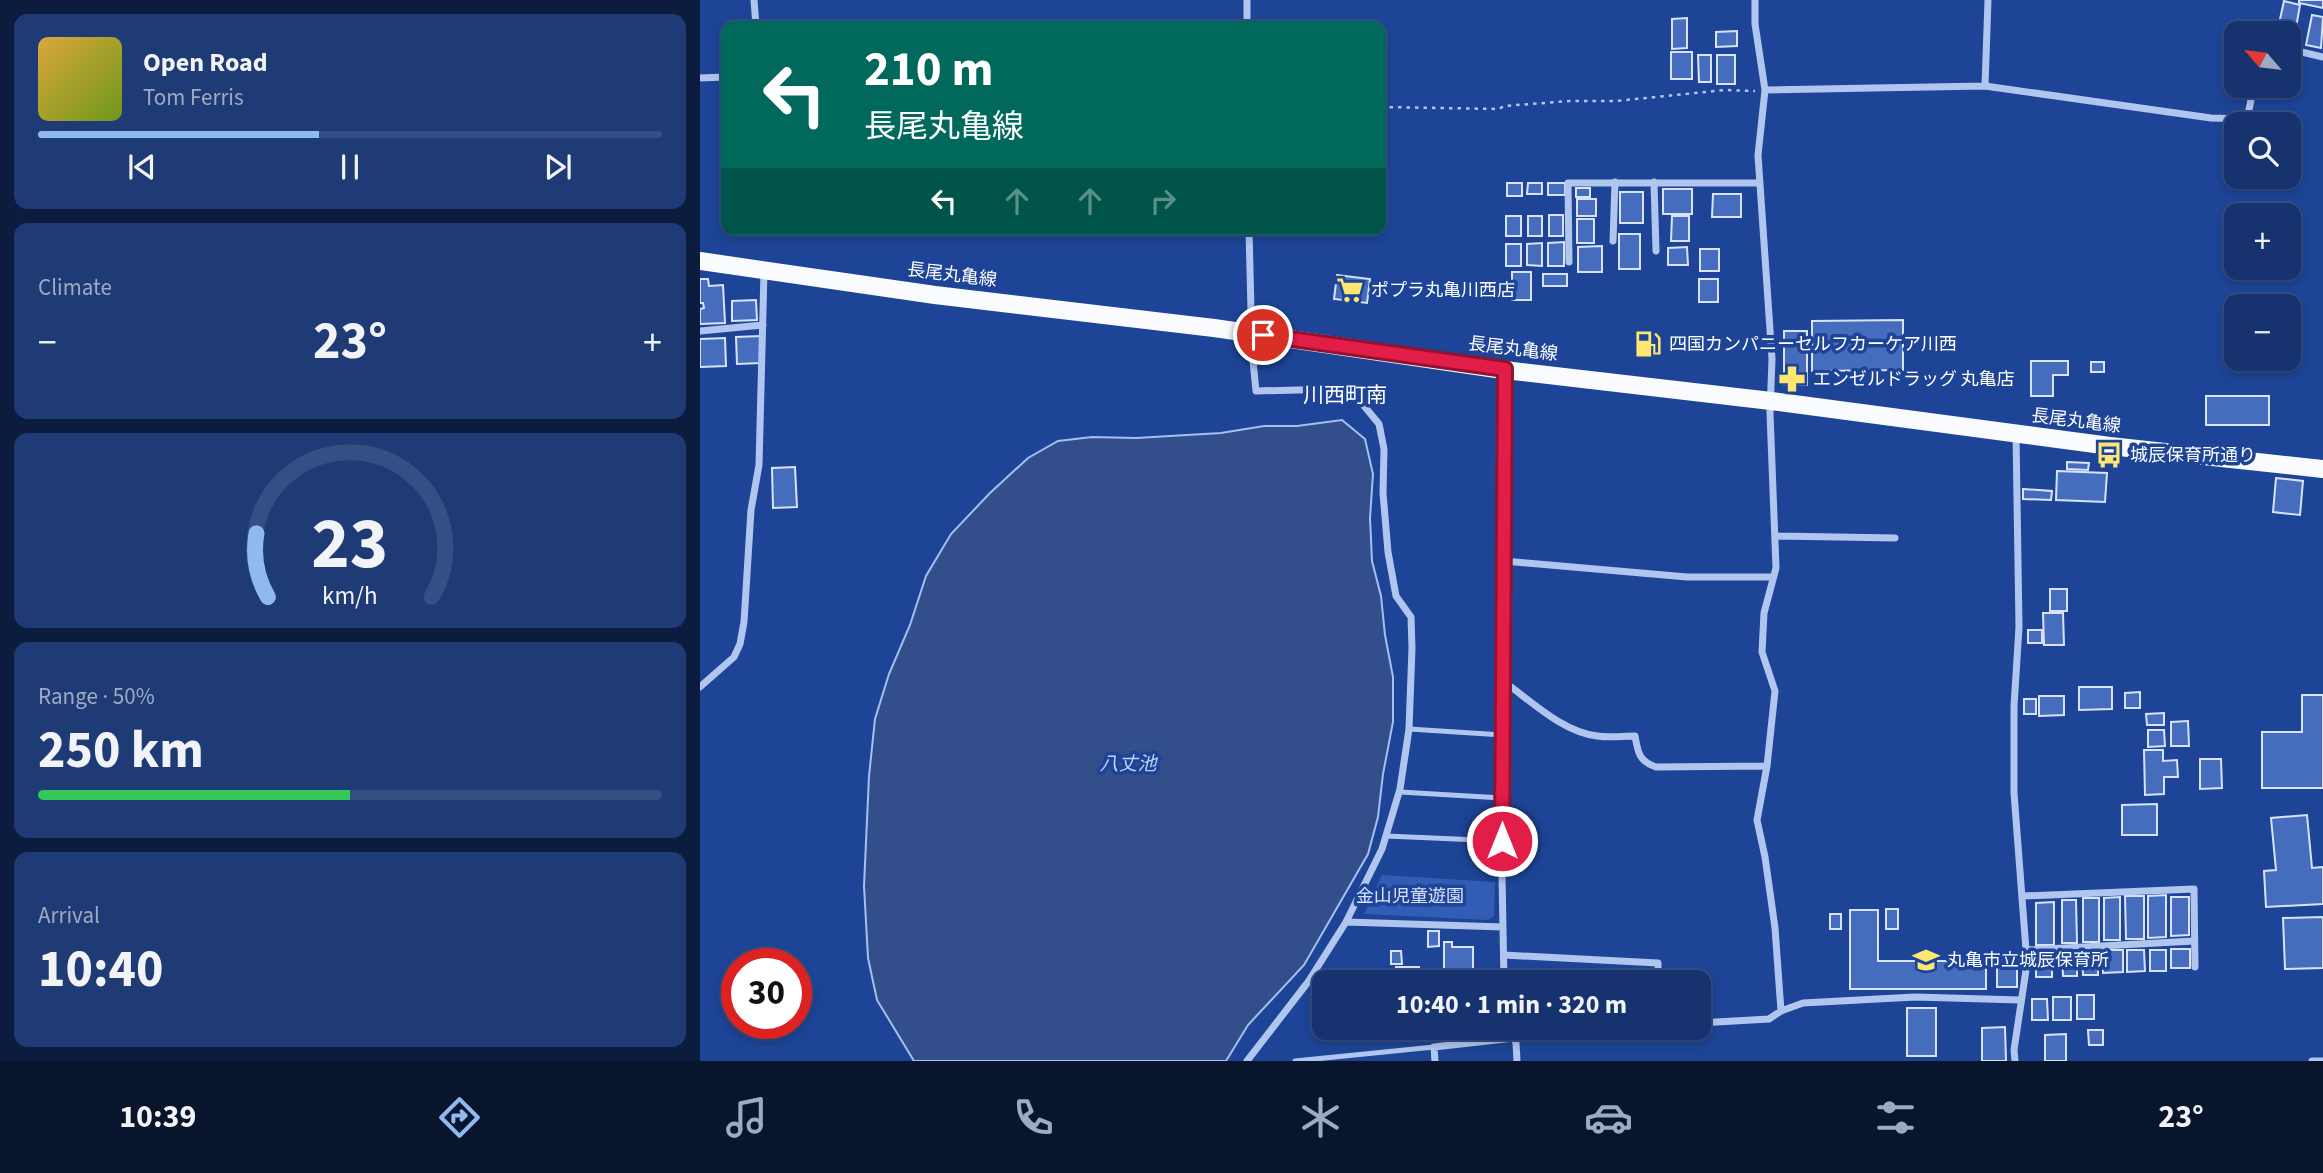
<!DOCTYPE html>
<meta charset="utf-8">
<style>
body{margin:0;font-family:"Source Sans 3","Noto Sans JP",sans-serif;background:#1f3b75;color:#f1f3f6;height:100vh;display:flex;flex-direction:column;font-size:26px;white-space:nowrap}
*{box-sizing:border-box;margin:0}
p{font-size:23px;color:#9eaac3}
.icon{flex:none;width:38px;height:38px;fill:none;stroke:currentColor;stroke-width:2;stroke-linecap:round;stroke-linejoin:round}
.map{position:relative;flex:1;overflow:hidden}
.panel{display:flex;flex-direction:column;gap:14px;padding:14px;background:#0c1c3e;width:700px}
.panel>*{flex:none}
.guide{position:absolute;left:21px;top:21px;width:665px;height:214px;border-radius:14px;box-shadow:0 4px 10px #0003,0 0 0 2px #354e83;background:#00695c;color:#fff;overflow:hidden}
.needle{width:46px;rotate:298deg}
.tools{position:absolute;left:1524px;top:21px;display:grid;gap:14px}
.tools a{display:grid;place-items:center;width:77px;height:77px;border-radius:14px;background:#163370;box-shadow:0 4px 10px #0003,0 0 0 2px #354e83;font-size:35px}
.speed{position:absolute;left:21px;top:948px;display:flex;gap:14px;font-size:35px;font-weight:700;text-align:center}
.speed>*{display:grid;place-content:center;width:91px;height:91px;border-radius:50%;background:#163370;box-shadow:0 4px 10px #0003,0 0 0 2px #354e83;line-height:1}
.speed .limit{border:10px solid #d22;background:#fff;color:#111}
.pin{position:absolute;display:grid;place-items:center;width:60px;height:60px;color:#fff;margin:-30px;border:4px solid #fff;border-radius:50%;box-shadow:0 2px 7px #0007}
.me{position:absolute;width:77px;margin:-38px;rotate:0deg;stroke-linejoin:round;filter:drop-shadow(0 0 5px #0008)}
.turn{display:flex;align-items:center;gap:24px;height:147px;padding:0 28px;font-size:32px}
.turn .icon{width:91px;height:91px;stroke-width:2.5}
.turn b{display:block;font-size:49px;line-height:60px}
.lanes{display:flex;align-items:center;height:66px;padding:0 28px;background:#0003;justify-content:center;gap:35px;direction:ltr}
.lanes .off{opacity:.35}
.big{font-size:52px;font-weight:700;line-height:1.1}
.panel .tile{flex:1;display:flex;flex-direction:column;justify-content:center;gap:10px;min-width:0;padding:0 24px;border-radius:14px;background:#1f3b75}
.panel .dial{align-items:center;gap:0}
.dial svg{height:182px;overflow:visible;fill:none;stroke:#354e83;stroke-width:7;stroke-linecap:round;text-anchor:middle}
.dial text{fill:#f1f3f6;stroke:none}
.song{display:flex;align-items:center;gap:21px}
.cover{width:84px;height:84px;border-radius:10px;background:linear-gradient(135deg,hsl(40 70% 55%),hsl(80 70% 35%))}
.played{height:7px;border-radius:4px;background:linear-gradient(90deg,#90b9f0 45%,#354e83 45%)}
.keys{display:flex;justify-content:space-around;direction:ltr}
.heat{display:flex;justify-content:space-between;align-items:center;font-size:38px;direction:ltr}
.charge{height:10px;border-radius:5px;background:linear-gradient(90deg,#34c759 50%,#354e83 0)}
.trip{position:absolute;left:612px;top:970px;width:399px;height:70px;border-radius:14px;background:#163370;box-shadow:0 4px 10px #0003,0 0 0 2px #354e83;font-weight:700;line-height:70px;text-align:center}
.dock{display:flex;height:112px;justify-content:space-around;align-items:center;background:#09142d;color:#9eaac3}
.dock .icon{width:49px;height:49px}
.dock .on{color:#90b9f0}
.dock b{font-size:32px;color:#f1f3f6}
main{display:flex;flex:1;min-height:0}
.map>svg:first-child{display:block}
.green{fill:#325db4}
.water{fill:#324f8b;stroke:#a4bff1;stroke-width:2}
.building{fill:#466dbd;stroke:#d8e3fb;stroke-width:2}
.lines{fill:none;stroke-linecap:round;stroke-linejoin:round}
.path{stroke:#b1c6ef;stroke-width:2.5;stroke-dasharray:3.5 5;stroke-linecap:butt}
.service{stroke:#b1c6ef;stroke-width:5}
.minor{stroke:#b1c6ef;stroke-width:7}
.primary{stroke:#f9fbff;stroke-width:18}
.route-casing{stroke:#92132f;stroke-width:18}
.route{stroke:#e11d48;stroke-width:12}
.labels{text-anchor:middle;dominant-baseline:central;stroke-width:7;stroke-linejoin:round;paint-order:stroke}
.street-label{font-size:18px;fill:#fff;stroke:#1d4496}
.poi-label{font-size:18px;fill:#fff;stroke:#1d4496;text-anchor:start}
.park-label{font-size:18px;fill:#d8e3fb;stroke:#1d4496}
.water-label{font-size:19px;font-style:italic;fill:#bdd1f6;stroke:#1d4496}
.quarter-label{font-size:21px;fill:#fff;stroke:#1d4496}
</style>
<main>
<section class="panel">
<div class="tile">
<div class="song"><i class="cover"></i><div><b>Open Road</b><p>Tom Ferris</p></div></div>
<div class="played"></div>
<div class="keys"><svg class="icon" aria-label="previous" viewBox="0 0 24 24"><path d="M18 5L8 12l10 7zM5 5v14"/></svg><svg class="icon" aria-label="pause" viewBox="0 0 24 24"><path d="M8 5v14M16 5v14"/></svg><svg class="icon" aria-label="next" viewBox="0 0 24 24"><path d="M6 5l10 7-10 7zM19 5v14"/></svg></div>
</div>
<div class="tile"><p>Climate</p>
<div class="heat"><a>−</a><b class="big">23°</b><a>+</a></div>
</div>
<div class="tile dial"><svg viewBox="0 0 100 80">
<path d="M14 69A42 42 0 1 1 86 69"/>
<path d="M14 69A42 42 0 0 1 9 41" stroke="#90b9f0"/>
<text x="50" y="56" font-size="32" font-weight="700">23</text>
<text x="50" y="72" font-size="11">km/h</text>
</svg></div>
<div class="tile"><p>Range · 50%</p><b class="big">250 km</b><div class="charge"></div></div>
<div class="tile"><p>Arrival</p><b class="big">10:40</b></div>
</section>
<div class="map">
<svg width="1623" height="1061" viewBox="0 0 1623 1061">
<rect width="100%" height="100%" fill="#1d4496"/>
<path class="green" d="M682,875l113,7 -1,34 -6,4 -124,-6z"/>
<path class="water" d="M642,420l23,19 8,35 -3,44 2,43 9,35 4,39 8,42v45l-10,52 -5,43 -10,37 -64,111 -56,60 -22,36h-312l-37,-61 -9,-42 -4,-72 5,-110 6,-57 14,-45 21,-49 16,-49 25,-42 39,-41 38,-35 30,-17 34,-4 44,1 85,-5 43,-7h33z"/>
<path class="building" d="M1599,0h24v8l-24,-5z
M1584,1l16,4 -6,34 -5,-1v-5h-12z
M1612,15l11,2 -2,31 -15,-3z
M987,18v30l-15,1v-30z
M1037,31v15l-21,1v-15z
M971,52h21v27h-21z
M998,55h13v27h-12z
M1017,55h18v29h-18z
M807,183h15v13h-15z
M828,183h14v11h-15z
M848,183h17v12h-17z
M876,188h14v9h-14z
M963,189h29v25h-29z
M920,192h23v31h-23z
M1013,194h28v23h-29z
M877,199h19v17h-19z
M849,215h14v21h-14z
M806,216h15v20h-15z
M828,216h14v20h-14z
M972,216h17v25h-18z
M877,219h17v24h-17z
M919,234h21v35h-21z
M864,242v24h-16v-23z
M842,243v23l-15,-1v-21z
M806,244h15v22h-15z
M902,246v26h-24v-25z
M987,247l1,18h-20v-17z
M1000,249h19v22h-19z
M812,272h19v28h-19z
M843,274h24v12h-24z
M637,275l33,4 -3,24 -33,-4z
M0,279h8l1,7 14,-1 2,38 -25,1v-15l4,-1 -1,-5h-3z
M999,279h19v23h-19z
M56,300l1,20 -25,1v-20z
M1203,320v50l-91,1v-50z
M1084,331h23v54h-23z
M60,336l1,27 -24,1 -1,-27z
M25,338l1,28 -26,1v-28z
M1331,361h37v14h-15v21h-22z
M1391,362h13v10h-13z
M1506,396h63v29h-63z
M1367,462l22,1 -1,7 -21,-1z
M95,467l2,40 -24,1 -1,-40z
M1357,471l50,2 -2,29 -49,-2z
M1576,478l27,3 -3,34 -27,-3z
M1323,489l29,2 -1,9 -28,-1z
M1350,589h17v22h-17z
M1343,613h20l1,32h-20z
M1328,630h14v13h-14z
M1379,687h33v22l-33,1z
M1440,692v16h-15v-15z
M1602,695h21v93h-61v-56h40z
M1339,696h25v19l-25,1z
M1324,699h12v15h-12z
M1464,713v12h-17l-1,-11z
M1488,721l1,25h-18v-24z
M1448,730h16l1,16 -17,1z
M1444,750h19v11l14,-1 1,17h-14v17l-19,1z
M1500,759h21l1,29 -22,1z
M1457,804v31h-35v-30z
M1607,815l5,53 11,-1v37l-57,3 -2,-36 12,-1 -5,-52z
M1466,895v42l-18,1v-42z
M1425,896h19v43h-18z
M1420,897v43h-16v-42z
M1471,897h18v38l-18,1z
M1383,898h16v44h-16z
M1362,900h14l1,43h-15z
M1354,902v43h-18v-42z
M1186,909h12v20h-12z
M1150,910h28v51h108v28h-136z
M1130,914h11v15h-11z
M1623,917v51l-38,1 -2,-51z
M728,931h11v15l-11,1z
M744,942h8v5h21v35h-32v-5h3z
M1471,949h19v19h-19z
M1403,950h20v22l-20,1z
M1427,950h17l1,21 -18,1z
M1450,950h16v21h-16z
M691,951h10l1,13h-11z
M1398,952v23h-15l-1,-22z
M1362,954h15v22h-14z
M1336,956h16v21h-16z
M1297,959h14v6h6v22h-20z
M696,967h23v15h-24z
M1377,995h17v24h-17z
M1353,997h18v23h-18z
M1332,999h15l1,21h-16z
M1207,1008h29v48h-29z
M740,1027h54v5h-29l1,6h-26z
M1305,1027l1,34h-24v-33z
M1388,1030h15v15h-14z
M1366,1034v27h-21v-26z"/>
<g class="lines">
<path class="path" d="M681,107l118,2 5,-3 66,-5h46l109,-11 30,1"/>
<path class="service" d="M709,729l94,6
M700,792l102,6
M686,836l116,5
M595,1061l139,-14"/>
<path class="minor" d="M54,0l2,26
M547,0v26
M1055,0v24l10,66 -7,65 14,204 -2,54 6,155 -12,45 -2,39 13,39 -8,75 -10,54 8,37 10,71 6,83
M1589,49l34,8
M0,78l26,-1
M1285,86l3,-86
M1065,90l220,-4 226,32 36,1 7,-33
M954,182l2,69
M913,241l2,-59
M869,262l-1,-79h192
M0,331l63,-6
M1075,536l120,2
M804,561l183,16h86
M803,681c27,19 59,51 94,55 12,2 26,0 38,0 3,17 4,25 21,31l111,-1
M0,687l34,-30 6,-13 4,-22 7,-112 8,-45 5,-193
M1323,896l171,-7 1,78
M646,922l157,5
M1326,950l168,-9
M804,955l154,8v19
M804,982l-2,-107 3,-505
M999,1023l70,-4 12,-8 22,-8 112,-6 105,3
M809,1027l7,16 1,18
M547,1061l61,-79 38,-60 36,-73 18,-60 9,-60 3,-81 -1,-31 -15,-21 -8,-44 -5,-59 1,-44 -5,-25 -19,-23 -25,-12 -79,2 -4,-40 -3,-122
M735,1061l-1,-14 80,-9 22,-11
M1315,1061l-1,-11 12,-80v-20l-12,-157v-87l5,-79 -3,-193
M1612,1061h11"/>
<path class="primary" d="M0,261l235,34 279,33 282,41 275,32 339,45 213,23"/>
</g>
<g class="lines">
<g class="route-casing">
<path id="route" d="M563,335l242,34 -3,472"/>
</g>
<use href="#route" class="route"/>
</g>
<defs>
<g id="supermarket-bare" transform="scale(2.1)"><path d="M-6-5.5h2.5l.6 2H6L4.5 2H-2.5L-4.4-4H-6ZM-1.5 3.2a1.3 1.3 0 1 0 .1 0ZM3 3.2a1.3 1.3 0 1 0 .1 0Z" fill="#fee670" stroke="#1d4496" stroke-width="2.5" paint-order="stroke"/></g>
<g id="fuel-bare" transform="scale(2.1)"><path d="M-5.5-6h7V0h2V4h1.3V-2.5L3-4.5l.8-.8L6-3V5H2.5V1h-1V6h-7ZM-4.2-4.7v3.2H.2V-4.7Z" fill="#fee670" stroke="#1d4496" stroke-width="2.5" paint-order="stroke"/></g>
<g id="pharmacy-bare" transform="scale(2.1)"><path d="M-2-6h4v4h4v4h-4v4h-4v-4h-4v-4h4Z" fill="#fee670" stroke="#1d4496" stroke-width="2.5" paint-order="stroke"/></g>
<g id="bus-bare" transform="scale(2.1)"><path d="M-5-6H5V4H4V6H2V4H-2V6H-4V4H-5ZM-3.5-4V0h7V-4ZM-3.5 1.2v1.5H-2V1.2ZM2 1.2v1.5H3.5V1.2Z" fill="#fee670" stroke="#1d4496" stroke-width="2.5" paint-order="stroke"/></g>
<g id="school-bare" transform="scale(2.1)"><path d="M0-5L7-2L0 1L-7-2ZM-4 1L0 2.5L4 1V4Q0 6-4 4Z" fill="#fee670" stroke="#1d4496" stroke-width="2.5" paint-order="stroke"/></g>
</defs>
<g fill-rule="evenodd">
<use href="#supermarket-bare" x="650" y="290"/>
<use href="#fuel-bare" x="948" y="344"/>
<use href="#pharmacy-bare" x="1092" y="379"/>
<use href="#bus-bare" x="1409" y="455"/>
<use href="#school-bare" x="1226" y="960"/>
</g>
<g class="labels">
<g class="street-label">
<text transform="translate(252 275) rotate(7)">長尾丸亀線</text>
<text transform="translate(813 349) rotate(7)">長尾丸亀線</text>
<text transform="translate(1376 421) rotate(7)">長尾丸亀線</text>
</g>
<g class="poi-label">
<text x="671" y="290">ポプラ丸亀川西店</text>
<text x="969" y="344">四国カンパニーセルフカーケア川西</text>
<text x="1113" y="379">エンゼルドラッグ 丸亀店</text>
<text x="1430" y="455">城辰保育所通り</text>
<text x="1247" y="960">丸亀市立城辰保育所</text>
</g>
<g class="park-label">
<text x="710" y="896">金山児童遊園</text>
</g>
<g class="water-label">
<text x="428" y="764">八丈池</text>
</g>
<g class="quarter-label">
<text x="645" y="395">川西町南</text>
</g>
</g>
</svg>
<div class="tools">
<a><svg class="needle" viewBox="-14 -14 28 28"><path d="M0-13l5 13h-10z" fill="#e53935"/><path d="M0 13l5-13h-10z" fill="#9eaac3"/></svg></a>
<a><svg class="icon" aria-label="search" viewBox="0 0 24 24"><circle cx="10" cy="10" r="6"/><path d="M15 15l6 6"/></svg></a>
<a>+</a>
<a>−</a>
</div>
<div class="speed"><div class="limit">30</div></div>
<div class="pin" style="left:563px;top:335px;background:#d93025"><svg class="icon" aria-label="arrive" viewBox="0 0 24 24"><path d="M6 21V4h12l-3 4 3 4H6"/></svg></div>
<svg class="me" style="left:802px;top:841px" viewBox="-20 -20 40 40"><circle r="17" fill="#e11d48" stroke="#fff" stroke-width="3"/><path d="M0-11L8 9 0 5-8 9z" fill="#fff"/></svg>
<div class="trip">10:40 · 1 min · 320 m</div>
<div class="guide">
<div class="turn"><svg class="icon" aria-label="left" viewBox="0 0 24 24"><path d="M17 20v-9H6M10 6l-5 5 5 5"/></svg><div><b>210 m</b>長尾丸亀線</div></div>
<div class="lanes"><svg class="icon" aria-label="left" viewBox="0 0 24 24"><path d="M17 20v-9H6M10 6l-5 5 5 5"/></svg><svg class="icon off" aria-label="ahead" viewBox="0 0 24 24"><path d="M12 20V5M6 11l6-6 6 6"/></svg><svg class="icon off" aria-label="ahead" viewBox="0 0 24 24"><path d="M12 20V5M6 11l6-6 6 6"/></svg><svg class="icon off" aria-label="right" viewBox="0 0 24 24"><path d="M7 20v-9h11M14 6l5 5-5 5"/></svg></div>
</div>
</div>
</main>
<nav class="dock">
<b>10:39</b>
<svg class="icon on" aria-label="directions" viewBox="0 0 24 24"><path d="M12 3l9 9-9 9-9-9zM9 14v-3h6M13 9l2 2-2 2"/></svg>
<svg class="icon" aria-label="music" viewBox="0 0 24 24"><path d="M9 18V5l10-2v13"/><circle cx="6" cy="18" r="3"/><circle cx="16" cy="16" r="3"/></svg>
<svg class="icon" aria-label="phone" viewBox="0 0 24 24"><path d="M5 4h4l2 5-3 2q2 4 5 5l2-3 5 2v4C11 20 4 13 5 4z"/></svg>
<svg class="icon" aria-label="climate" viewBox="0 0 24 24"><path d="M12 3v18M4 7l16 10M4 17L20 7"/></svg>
<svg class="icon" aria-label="car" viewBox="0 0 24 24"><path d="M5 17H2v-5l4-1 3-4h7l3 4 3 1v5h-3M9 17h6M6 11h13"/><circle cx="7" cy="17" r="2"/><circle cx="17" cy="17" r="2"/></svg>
<svg class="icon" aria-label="filters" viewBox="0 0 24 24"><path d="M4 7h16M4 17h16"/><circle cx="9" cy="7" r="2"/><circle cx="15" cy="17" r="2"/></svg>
<b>23°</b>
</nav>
